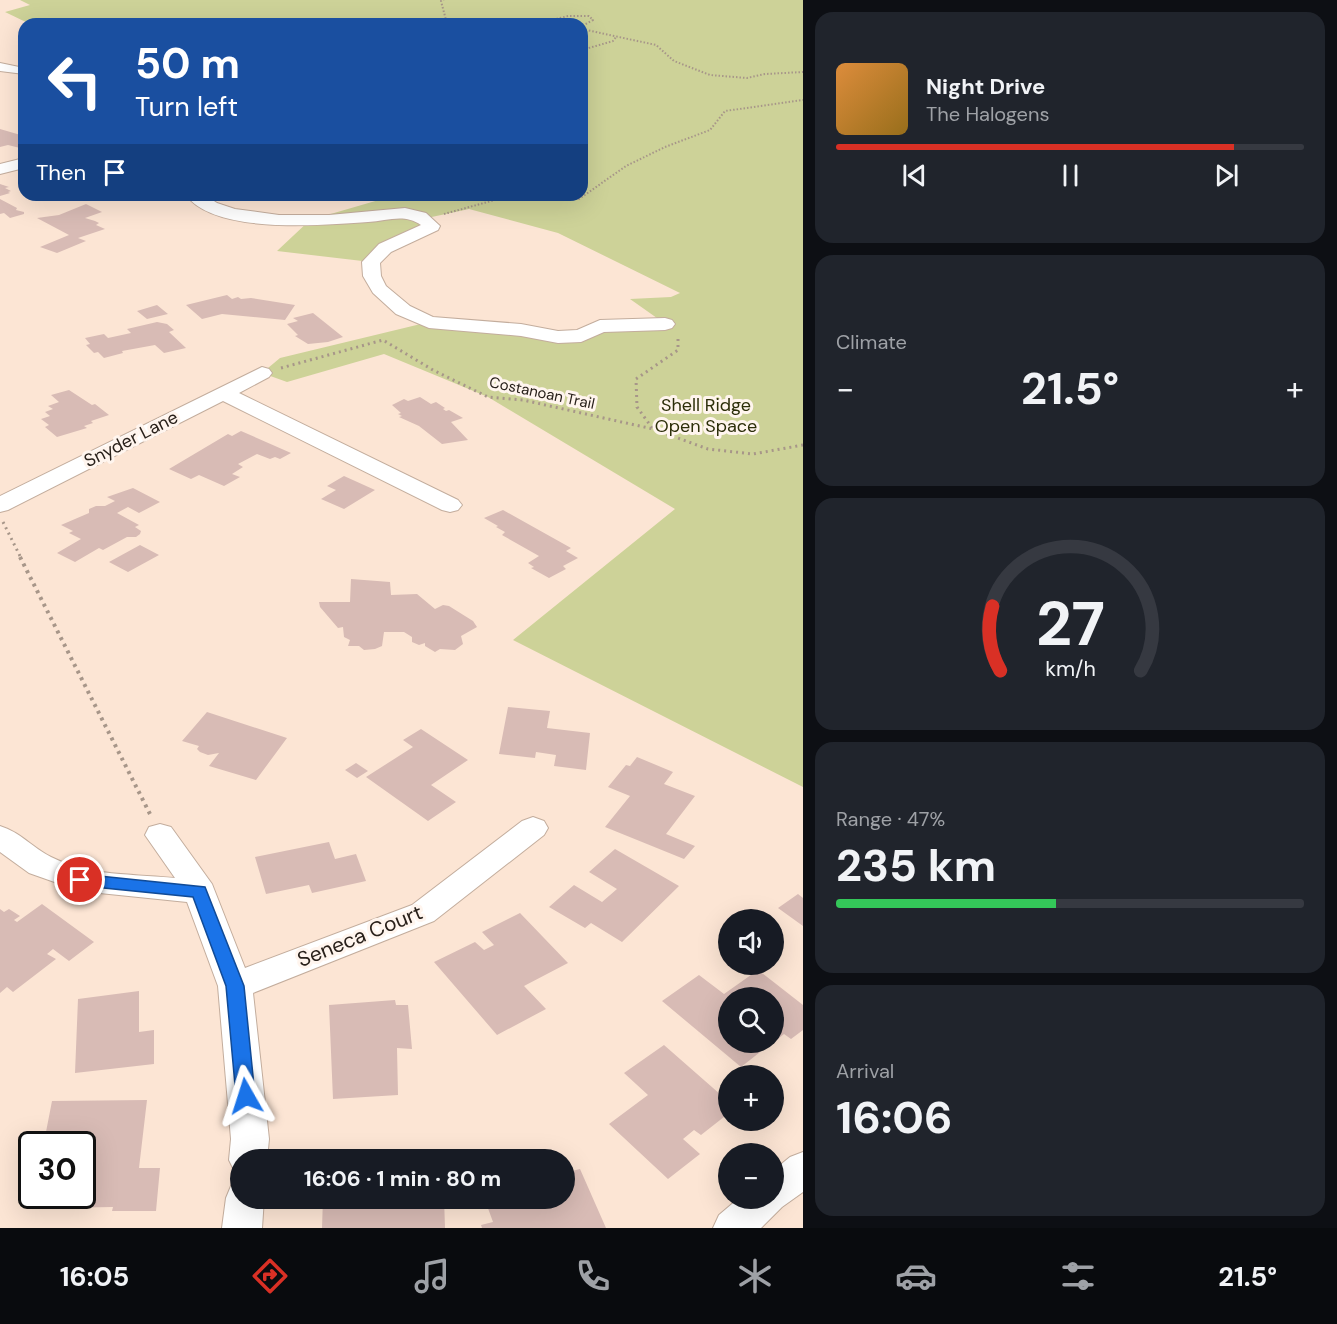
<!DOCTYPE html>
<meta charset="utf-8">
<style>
body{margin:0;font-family:"DM Sans",sans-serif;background:#20242c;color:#f1f3f6;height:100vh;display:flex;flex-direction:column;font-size:22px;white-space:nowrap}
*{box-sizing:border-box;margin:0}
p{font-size:20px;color:#9ea1a6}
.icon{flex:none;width:33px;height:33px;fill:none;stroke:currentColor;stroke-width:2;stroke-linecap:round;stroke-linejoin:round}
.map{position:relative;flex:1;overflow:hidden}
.side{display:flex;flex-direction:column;gap:12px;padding:12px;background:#0d0f14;width:534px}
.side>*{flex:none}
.guide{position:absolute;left:18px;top:18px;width:570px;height:183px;border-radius:18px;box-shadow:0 6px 24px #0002;background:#1a4fa0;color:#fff;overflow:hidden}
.tools{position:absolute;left:718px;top:909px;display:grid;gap:12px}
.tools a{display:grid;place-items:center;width:66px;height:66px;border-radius:50%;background:#171b24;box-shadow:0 6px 24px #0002;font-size:30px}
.speed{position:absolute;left:18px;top:1131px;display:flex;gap:12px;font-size:30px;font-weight:700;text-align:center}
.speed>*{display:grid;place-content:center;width:78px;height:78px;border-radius:50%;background:#171b24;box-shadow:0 6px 24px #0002;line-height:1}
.speed .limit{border:3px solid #111;border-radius:9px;background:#fff;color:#111}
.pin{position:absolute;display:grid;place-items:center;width:51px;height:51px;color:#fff;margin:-26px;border:3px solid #fff;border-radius:50%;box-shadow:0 2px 6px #0007}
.me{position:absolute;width:66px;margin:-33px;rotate:354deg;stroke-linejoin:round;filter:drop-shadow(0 0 4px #0008)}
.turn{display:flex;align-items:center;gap:21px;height:126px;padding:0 18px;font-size:27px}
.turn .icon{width:78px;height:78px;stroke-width:2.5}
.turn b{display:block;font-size:42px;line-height:51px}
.then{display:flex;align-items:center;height:57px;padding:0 18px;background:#0003;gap:12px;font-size:22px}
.big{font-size:45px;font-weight:700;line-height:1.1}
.side .tile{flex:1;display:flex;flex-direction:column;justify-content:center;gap:9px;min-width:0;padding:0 21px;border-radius:18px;background:#20242c}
.side .dial{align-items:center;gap:0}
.dial svg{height:156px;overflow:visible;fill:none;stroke:#363941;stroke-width:7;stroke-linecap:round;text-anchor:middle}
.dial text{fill:#f1f3f6;stroke:none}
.song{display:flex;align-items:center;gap:18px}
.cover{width:72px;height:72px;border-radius:9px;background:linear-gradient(135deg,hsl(30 70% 55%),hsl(40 70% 35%))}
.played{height:6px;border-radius:3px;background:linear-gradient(90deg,#d93025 85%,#363941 85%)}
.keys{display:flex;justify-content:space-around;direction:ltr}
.heat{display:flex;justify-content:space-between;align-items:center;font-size:33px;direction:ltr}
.charge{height:9px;border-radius:4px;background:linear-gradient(90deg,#34c759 47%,#363941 0)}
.trip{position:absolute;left:230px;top:1149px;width:345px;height:60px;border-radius:30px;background:#171b24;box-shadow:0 6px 24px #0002;font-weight:700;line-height:60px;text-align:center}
.tab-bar{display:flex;height:96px;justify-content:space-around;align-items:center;background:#090b0e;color:#9ea1a6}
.tab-bar .icon{width:42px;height:42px}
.tab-bar .active{color:#d93025}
.tab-bar b{font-size:27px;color:#f1f3f6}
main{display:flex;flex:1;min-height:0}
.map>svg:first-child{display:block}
.green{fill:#cdd298}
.building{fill:#d8bbb5}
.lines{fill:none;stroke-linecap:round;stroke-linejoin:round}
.minor-casing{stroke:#c3ad9d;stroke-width:2}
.path-far2{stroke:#a79689;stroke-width:2;stroke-dasharray:1.5 2;stroke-linecap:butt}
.path-far1{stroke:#a79689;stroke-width:3;stroke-dasharray:2 4;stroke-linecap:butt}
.path{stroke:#a79689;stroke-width:4;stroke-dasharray:3 4.5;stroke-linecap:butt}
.minor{fill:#fff;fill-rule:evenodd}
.route{fill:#1a73e8;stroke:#114b97;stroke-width:1.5}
.labels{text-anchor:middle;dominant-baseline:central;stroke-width:6;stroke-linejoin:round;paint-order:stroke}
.far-street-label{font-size:15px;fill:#29211b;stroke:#fff5ee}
.park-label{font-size:18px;fill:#2c2e09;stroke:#fff5ee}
.street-label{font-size:18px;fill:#29211b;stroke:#fff5ee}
.near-street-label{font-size:21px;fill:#29211b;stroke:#fff5ee}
</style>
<main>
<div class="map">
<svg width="803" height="1228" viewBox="0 0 803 1228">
<rect width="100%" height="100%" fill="#fce5d4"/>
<path class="green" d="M20,0h783v787l-290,-147 162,-131 -187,-112 -104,-43 -97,28 -25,-9 18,-15 149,-36 129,15 42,-11 64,-3 -34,-24 41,-2 9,-4 -122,-60 -89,-24 -42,9 5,8 -61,36 -94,-11 33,-31 86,-25h186v-171h-552l-25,-12 25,-7z"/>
<path class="building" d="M0,129l24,7v13l-16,-4 -8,2z
M0,184l9,3 -4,1 6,3 -3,1 2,1 -10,3z
M0,199l17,9 -1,2 8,2v2l-14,4 -6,-5 -4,1z
M86,204l16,8 -17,6 10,3 4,2 -3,2 9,4 -27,9 8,3 -29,12 -17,-6 29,-12 -32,-17 22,-3z
M227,295l5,4 6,-2 3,2 10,-1 44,7 -10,15 -63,-6 -20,5 -16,-14z
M157,305l11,9 -21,5 -10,-8z
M313,313l30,24 -15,5 -20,2 -13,-8 3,-1 -11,-11 11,-3 -5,-3z
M157,322l10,2 7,6 -5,2 17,16 -22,5 -9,-8 -33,6 1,2 -19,5 -6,-6 -4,1 -8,-8 4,-1 -5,-6 19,-4 4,4 23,-5 -4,-4z
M69,390l23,15 3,-1 14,11 -18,6 2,2 -9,3 3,2 -30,9 -12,-10 4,-2 -8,-6 9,-3 -5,-4 8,-3 -5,-3 11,-4 -8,-7z
M420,397l11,7 5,-2 9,6 -2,1 3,2 3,-1 14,8 -12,4 17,18 -26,4 -23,-18 -20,-9 3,-1 -4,-2 3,-1 -9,-8 12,-6 4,2z
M241,431l50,22 -11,6 -5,-2 -5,2 -13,-5 -19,10 5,3 -11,7 8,3 -16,9 -25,-11 -8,4 -22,-10 59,-35 4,2z
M344,476l31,14 -31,19 -23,-10 15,-9 -9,-4z
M133,488l27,14 -21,11 -11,-6 -11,6 22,12 -4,2 6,4 -1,3 -4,3h-9l-24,13 -4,-2 -24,14 -18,-9 24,-14 -12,-6 4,-2 -12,-6 28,-12v-4l7,-3h9l10,-5 -8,-4z
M503,510l68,38 -5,3 12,7 -15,8 3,3 -17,9 -18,-10 3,-1 -6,-4 11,-7 -37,-21 3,-3 -9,-5 2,-1 -14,-8z
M140,545l19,10 -31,17 -19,-10z
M351,579l39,3 1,13 26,-1 18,15 8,-4 6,1 24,15 4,6 -16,9 2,8 -8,6 -15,-1 -5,3 -10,-6v-3l-6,2 -7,-3v-5l-8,-5h-20l-2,14 -7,3 -11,1 -5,-4h-11l2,-6 -6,-3 -1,-10 -5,1 -18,-21 -1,-5h31z
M508,707l42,4 -3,17 43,5 -4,37 -32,-4 2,-11 -20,-3 -1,6 -36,-4z
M207,712l80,26 -31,42 -47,-14 10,-13 -11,2 -8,-3 -3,-3 2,-3 -17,-5z
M421,729l47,31 -37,25 25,17 -28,19 -62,-44 47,-30 -10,-7z
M637,757l36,15 -9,12 31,12 -29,38 29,12 -11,13 -79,-32 25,-31 -22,-9 18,-22 4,1z
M356,763l12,8 -11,7 -12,-8z
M329,842l6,17 21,-5 10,27 -54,12 -3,-8 -43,9 -11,-37z
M615,849l64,37 -57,56 -31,-19 -6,5 -36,-21 25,-22 28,17 15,-13 -28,-17z
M798,894l5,4v28l-25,-18z
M42,904l52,38 -25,19 -16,-12 -6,5 9,5 -43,33 -6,-5 -7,6v-84l4,3 5,-3 11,7 -6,4 3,2z
M520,913l48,50 -44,23 22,23 -49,26 -63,-73 41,-20 9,8 10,-5 -12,-13z
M758,970l45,35v25l-12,9 -7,-5 -10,8v-44h-45v44h44l-32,25 -79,-66 37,-26 25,19z
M139,991v41l15,-2v34l-79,9 3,-74z
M395,1000l1,5h12l4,44 -15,-1 1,47 -65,4 -4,-94z
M664,1045l65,57v11l-28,22 -7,-5 -11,9 17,15 -32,25 -59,-55 39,-29 -24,-22z
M147,1100l-8,68h21l-4,43h-44l1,-4 -59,1 2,-12h26v-52h-14l1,-8 -24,1 7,-36z
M580,1169l26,59h-124l-1,-3 12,-3 -8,-22 79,-2v-25z
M323,1198h121l1,30h-123z"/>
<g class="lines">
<g class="minor-casing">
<path id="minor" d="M0,63l24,5v6l-24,-3z
M24,158v10l-24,6v-10z
M186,195h19l12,8 18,6 44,6h50l76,-7 21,5 14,13 -2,4 -47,22 -11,11 1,13 5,10 24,20 23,11 88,7 37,7 19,-1 23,-10 65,-2 7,2 3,4 -3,4 -7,2 -61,2 -23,10 -23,1 -37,-7 -92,-8 -33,-14 -23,-21 -10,-17 -1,-14 17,-18 42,-19c-17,-12 -34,-4 -53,-3 -44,3 -153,13 -182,-27z
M262,367l7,2 3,4 -3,4 -30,16 219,107 4,5 -4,5 -8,2 -8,-2 -219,-109 -215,109 -8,2v-16z
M533,817l11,4 4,7 -4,7 -110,86 -181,72 16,146 -2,21h-27v14l-5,-2 -6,-12 2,-21 -13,-153 -31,-84 -107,-11 -51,-18 -29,-21v-26c20,6 33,22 51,31 37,19 83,17 124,21l-30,-43 4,-8 11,-3 11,3 41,57 33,84 167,-63 110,-84z
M803,1152v40l-21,15 -21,21h-48l6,-13 20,-17h35v-28l16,-13z
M240,1183v15h24l-2,30h-40l4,-30 5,-12z"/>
</g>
<path class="path-far2" d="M442,24l4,-4 -5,-19 3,-1
M536,24l32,-8h21l4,4 -11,6
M582,29l74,16 18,16 36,14 37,3 18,-4 38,-2
M582,50l31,-9 3,-4
M582,75l3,5 -3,11
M444,214l58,-16 77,1 47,-33 39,-19 45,-17 15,-19 78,-11"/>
<path class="path-far1" d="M678,339v11l-42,29 1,28 16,22 55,20 45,5 50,-9
M281,368l102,-28 50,30 55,27 35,3 130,29
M3,522l18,36"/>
<path class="path" d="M20,557l131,259"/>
<use href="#minor" class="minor"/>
</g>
<path class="route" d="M80,874l125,13 39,99 11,110 -2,5 -7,3 -7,-3 -3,-5 -10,-110 -33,-89 -119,-12 -3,-5 3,-4z"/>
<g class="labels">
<g class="far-street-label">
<text transform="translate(542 393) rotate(12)">Costanoan Trail</text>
</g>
<g class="park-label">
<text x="706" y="405">Shell Ridge<tspan x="706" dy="21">Open Space</tspan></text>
</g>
<g class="street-label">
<text transform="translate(131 439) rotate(-27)">Snyder Lane</text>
</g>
<g class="near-street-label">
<text transform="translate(360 936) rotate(-22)">Seneca Court</text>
</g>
</g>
</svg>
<div class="tools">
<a><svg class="icon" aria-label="sound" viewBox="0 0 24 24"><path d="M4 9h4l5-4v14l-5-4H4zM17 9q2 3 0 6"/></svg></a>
<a><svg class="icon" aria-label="search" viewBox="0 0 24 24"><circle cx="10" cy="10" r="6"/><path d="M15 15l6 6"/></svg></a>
<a>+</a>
<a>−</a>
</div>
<div class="speed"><div class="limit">30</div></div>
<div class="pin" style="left:80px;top:880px;background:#d93025"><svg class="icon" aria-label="arrive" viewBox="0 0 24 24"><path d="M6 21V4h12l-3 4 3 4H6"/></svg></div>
<svg class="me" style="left:246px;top:1096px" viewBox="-20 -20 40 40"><path d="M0-17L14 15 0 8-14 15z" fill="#1a73e8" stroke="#fff" stroke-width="4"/></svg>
<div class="trip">16:06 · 1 min · 80 m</div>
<div class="guide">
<div class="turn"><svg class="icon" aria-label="left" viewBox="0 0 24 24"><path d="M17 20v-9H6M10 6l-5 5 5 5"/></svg><div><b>50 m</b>Turn left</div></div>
<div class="then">Then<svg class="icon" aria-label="arrive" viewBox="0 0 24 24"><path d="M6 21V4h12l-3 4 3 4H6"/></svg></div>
</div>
</div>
<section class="side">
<div class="tile">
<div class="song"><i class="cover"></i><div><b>Night Drive</b><p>The Halogens</p></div></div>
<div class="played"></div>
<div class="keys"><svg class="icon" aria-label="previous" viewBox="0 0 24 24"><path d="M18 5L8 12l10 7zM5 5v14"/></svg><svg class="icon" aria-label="pause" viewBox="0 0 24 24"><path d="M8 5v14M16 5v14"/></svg><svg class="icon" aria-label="next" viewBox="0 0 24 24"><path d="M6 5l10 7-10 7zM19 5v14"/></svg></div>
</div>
<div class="tile"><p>Climate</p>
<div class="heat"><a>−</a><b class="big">21.5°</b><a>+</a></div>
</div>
<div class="tile dial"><svg viewBox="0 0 100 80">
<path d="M14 69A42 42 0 1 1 86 69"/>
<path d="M14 69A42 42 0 0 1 10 36" stroke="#d93025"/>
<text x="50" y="56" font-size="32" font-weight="700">27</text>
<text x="50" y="72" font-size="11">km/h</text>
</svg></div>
<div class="tile"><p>Range · 47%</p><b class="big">235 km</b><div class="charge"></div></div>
<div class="tile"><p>Arrival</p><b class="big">16:06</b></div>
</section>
</main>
<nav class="tab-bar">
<b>16:05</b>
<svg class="icon active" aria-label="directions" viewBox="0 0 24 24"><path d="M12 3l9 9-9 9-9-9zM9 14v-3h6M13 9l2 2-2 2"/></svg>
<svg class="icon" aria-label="music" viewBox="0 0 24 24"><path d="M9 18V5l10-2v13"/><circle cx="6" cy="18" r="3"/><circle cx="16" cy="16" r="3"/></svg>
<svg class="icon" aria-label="phone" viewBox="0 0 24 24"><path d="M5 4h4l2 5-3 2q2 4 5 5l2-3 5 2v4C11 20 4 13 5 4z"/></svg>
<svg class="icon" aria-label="climate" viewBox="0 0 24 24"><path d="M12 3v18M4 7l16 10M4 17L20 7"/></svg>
<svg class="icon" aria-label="car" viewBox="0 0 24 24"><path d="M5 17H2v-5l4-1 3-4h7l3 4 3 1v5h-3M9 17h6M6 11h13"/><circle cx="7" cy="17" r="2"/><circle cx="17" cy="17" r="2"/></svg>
<svg class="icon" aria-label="filters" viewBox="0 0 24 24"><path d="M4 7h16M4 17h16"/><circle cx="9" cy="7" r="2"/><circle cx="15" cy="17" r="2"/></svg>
<b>21.5°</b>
</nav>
